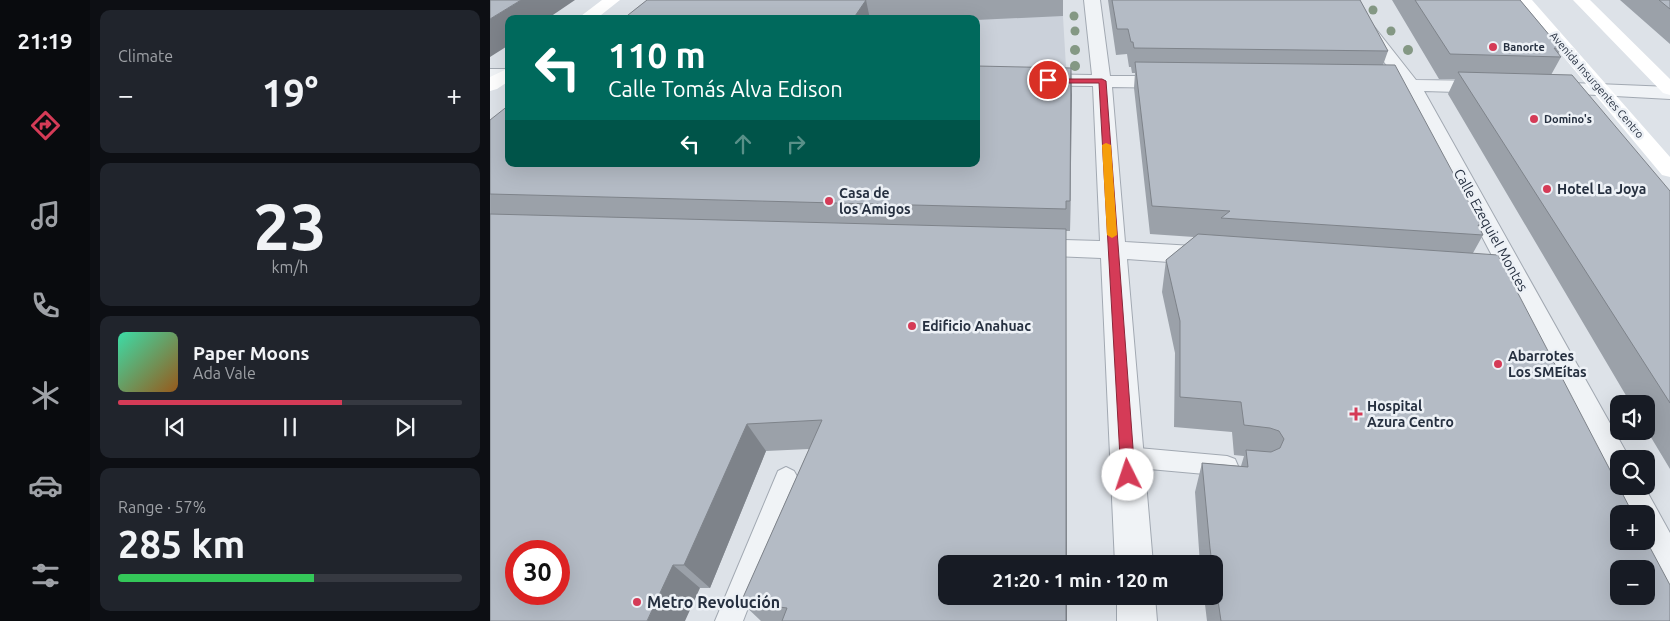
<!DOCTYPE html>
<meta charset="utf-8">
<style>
body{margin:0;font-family:Ubuntu,sans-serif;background:#20242c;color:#f1f3f6;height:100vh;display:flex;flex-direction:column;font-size:19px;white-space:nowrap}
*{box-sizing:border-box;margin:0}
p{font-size:16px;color:#9ea1a6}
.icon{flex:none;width:28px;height:28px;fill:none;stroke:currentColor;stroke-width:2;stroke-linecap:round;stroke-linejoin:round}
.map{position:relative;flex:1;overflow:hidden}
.details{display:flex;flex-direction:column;gap:10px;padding:10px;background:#0d0f14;width:400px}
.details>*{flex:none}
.banner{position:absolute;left:15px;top:15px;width:475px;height:152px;border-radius:10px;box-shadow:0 5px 20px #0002;background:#00695c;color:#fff;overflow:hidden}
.controls{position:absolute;left:1120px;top:395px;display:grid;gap:10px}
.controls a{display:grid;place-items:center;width:45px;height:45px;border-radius:10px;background:#171b24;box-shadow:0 5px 20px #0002;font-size:25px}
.speed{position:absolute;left:15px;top:540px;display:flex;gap:10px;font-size:25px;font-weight:700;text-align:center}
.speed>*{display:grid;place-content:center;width:65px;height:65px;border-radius:50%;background:#171b24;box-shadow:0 5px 20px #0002;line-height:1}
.speed .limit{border:8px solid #d22;background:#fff;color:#111}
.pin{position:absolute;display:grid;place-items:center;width:42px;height:42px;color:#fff;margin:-21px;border:2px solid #fff;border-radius:50%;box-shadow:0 1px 5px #0007}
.me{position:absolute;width:55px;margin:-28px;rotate:356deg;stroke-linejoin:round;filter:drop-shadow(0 0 4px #0008)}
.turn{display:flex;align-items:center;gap:18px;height:105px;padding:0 20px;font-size:22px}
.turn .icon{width:65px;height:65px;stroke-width:2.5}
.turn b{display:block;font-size:35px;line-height:42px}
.lanes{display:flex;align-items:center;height:48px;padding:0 20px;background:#0003;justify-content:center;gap:25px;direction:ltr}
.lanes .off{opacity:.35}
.big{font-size:38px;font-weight:700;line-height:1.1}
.details .tile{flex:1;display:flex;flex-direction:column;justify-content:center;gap:8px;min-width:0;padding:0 18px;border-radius:10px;background:#20242c}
.details .dial{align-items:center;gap:0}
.dial b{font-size:65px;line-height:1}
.song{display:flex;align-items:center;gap:15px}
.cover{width:60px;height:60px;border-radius:8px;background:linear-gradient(135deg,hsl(160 70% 55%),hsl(30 70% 35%))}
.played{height:5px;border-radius:2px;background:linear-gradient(90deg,#d53b57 65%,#363941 65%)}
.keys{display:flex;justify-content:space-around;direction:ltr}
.heat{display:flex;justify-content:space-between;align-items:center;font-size:28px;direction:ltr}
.charge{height:8px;border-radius:4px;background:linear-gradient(90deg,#34c759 57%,#363941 0)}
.trip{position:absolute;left:448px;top:555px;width:285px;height:50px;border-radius:10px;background:#171b24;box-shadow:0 5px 20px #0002;font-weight:700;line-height:50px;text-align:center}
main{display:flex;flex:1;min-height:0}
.menu{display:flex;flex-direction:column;width:90px;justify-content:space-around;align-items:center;background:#090b0e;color:#9ea1a6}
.menu .icon{width:35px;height:35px}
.menu .active{color:#d53b57}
.menu b{font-size:22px;color:#f1f3f6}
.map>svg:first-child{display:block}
.built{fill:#cbd1da}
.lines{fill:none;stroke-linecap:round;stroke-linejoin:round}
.lane-casing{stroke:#a2a9b2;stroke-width:2}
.street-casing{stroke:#a2a9b2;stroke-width:2}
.lane{fill:#f0f3f6;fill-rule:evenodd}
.street{fill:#f0f3f6;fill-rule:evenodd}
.secondary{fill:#fff;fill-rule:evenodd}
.tree{fill:#849884}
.wall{fill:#9ba1a9}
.shaded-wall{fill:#7e838a}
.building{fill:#b4bbc5;stroke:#7e838a;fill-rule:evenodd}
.route{fill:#d53b57;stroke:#8a2639}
.slow{fill:#f59e0b}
.poi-dot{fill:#d53b57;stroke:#edf1f6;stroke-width:2}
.labels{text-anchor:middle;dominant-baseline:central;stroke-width:5;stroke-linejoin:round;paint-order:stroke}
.far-poi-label{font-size:11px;font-weight:bold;fill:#263040;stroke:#edf1f6;text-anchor:start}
.far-street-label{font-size:11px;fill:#263040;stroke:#edf1f6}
.poi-label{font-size:14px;font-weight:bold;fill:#263040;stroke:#edf1f6;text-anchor:start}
.street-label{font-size:14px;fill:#263040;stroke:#edf1f6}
.near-poi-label{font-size:16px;font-weight:bold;fill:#263040;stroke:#edf1f6;text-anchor:start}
</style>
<main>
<nav class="menu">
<b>21:19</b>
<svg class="icon active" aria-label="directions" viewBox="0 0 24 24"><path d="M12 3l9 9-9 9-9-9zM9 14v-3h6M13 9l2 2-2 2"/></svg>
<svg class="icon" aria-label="music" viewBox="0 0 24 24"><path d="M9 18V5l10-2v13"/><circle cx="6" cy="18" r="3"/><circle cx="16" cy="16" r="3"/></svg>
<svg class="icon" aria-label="phone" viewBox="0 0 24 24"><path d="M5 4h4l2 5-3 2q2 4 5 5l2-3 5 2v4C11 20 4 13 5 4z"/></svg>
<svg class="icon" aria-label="climate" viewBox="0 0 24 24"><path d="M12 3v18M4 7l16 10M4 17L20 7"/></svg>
<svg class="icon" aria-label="car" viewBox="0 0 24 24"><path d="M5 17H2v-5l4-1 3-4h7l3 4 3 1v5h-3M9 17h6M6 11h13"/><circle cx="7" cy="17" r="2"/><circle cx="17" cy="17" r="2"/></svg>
<svg class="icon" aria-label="filters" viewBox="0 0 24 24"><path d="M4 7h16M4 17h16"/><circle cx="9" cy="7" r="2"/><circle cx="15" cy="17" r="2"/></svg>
</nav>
<section class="details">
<div class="tile"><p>Climate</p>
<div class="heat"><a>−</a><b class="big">19°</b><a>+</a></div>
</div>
<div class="tile dial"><b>23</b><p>km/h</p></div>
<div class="tile">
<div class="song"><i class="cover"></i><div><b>Paper Moons</b><p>Ada Vale</p></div></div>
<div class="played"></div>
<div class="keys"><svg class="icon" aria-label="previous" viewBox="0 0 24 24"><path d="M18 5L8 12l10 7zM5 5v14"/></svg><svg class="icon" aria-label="pause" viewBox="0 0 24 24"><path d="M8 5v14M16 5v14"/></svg><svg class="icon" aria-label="next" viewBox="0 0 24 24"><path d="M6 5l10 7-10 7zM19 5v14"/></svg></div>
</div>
<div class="tile"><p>Range · 57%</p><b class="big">285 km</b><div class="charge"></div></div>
</section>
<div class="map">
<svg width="1180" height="621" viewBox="0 0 1180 621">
<rect width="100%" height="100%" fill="#dde2e8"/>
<path class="built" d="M197,0h375l4,67 -90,-1v-47h-310z"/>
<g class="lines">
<g class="lane-casing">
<path id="lane" d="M637,447l100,9 8,3 3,7 -3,7 -8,3 -100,-9 -8,-3 -3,-7 3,-7z
M296,467l8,4 4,7 -55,143h-28l63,-150z"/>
</g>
<g class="street-casing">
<path id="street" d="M594,0h16l10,76h62l7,2 2,4 -2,4 -7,2 -60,-1 13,155 86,5 9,3 4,6 -4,6 -9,3 -84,-6 26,305h-38l-14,-306 -72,-3 -9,-2 -3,-6 3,-6 9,-2 71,2 -7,-155 -117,-1v-12l116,2z
M847,0h16l63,80 74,1 7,2 2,4 -2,4 -7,2 -66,-2 206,368h-11v27h25l26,47v57l-13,-6 -22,-43h11v-27h-24l-13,-28 1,-2 -3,-1 -99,-197 -44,-6 -4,-6 4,-6 9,-3 25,2 -93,-177 -44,-2 -2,-4 2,-4 36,-1z
M0,69h19v10h-19z
M1058,82l122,5v12l-129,-7 -2,-4 2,-4z
M627,596h38l2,25h-40z"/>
</g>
<use href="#lane" class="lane"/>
<use href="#street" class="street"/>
<path class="secondary" d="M112,0h18l-24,19h-19z
M1026,0h16l138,157v20l-8,-2z
M1083,0h17l80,79v16l-7,-2z
M19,68v13l-12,8 -7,2v-14z"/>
</g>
<g class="tree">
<circle cx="883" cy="10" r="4.5"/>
<circle cx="584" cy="16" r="4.5"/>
<circle cx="585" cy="31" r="4.5"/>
<circle cx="901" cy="31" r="4.5"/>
<circle cx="585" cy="50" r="5"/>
<circle cx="918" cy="50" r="5"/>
<circle cx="585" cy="66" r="5"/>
</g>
<path class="wall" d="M157,0h416v16l-87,4v-1h-353z
M618,0h252l28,51 -5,14 98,160 -2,3 4,7 -10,18 197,368h-463l-3,-25h10v-32h-14l-5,-72 7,-29 39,3 3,-10 -10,-1 -2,-23 -58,-5 1,-74 -13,-61 4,-32 28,-23 -44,-3 -16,-146 1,-15h-3l-1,-6h-2l-2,-13 -11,1z
M902,0h128l41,49 -3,5 3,3 -10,18 119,116v278l-24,-40v-25h-15l-183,-310 7,-15h-16z
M1130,0h50v44z
M581,68l-1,163h-4v28l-120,337h121v25h-306l-20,-19 68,-153 -43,2 -56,137h-10l-210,33v-501z"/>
<path class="shaded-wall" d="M31,0h54l-28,19h-38v26l-19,12v-38z
M376,0l4,19h-17z
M581,68l1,27 -2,136v-30z
M576,229v30l1,305h-1z
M257,424l19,27 -56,137 -26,-23z
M183,565l27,23 -15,33h-38z
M576,596h1v25h-1z"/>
<path class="building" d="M0,0h31l-31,19z
M157,0h219l-13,19h-230z
M622,0h248l28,51 -254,-3 -1,-6h-2l-3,-13h-11z
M925,0h105l41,49 -7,-1 7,9 -111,-3z
M1169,0h11v9z
M645,62l260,3 86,160h-3l5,10 -262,-17 9,-7 -78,-5z
M486,66l95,2 -1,133h-4v8l-576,-15v-74l19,-15v59h467z
M968,72l114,3 98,116v212z
M0,214l576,15v335h-120v32h120v25h-284l5,-13 -46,-6 81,-182 -75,4 -63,141h-11l-26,56h-157zM26,551h43v43h-43z
M708,234l300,21 135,259h-14v27h27v-1l24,45v36h-449l-7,-48v-9h-2l-2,-16 -8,-85 46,4 -2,-17 25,2 9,-4 4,-9 -5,-8 -9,-3 -26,-3 -3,-23 -61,-5v-76l-14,-61zM1129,569h27v27h-27z"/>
<path class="route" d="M556,79h56l4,2 29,394 -2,4 -5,2 -5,-2 -2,-4 -22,-392h-51l-2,-1z"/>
<path class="slow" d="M616,143l5,2 6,90 -5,3 -5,-3 -5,-90z"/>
<g class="poi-dot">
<circle cx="1003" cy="47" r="5"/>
<circle cx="1044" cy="119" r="5"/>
<circle cx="1057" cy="189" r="5"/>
<circle cx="339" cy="201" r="5"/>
<circle cx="422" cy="326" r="5"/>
<circle cx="1008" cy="364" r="5"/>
<path d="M863.5 406.5h5v5h5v5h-5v5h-5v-5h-5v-5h5z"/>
<circle cx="147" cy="602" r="5"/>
</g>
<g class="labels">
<g class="far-poi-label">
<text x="1013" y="47">Banorte</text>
<text x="1054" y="119">Domino's</text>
</g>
<g class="far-street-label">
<text transform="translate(1107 85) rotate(49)">Avenida Insurgentes Centro</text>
</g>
<g class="poi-label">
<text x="1067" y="189">Hotel La Joya</text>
<text x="349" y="193">Casa de<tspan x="349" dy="16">los Amigos</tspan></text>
<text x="432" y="326">Edificio Anahuac</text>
<text x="1018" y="356">Abarrotes<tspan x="1018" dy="16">Los SMEítas</tspan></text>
<text x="877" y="406">Hospital<tspan x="877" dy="16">Azura Centro</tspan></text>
</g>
<g class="street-label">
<text transform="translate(1001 230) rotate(61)">Calle Ezequiel Montes</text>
</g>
<g class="near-poi-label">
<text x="157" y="602">Metro Revolución</text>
</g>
</g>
</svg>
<div class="controls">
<a><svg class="icon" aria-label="sound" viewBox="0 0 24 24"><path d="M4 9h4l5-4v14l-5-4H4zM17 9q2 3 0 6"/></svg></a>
<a><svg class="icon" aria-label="search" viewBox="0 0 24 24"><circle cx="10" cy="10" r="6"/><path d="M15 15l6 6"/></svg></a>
<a>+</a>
<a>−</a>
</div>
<div class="speed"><div class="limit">30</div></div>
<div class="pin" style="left:558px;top:80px;background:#d93025"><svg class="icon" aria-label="arrive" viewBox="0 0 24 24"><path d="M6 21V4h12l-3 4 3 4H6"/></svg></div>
<svg class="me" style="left:638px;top:475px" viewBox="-20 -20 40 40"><circle r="19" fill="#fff"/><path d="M0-13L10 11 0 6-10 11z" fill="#d53b57"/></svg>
<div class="trip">21:20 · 1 min · 120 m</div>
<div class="banner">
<div class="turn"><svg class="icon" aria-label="left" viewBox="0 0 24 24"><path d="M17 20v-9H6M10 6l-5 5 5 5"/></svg><div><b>110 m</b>Calle Tomás Alva Edison</div></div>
<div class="lanes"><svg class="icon" aria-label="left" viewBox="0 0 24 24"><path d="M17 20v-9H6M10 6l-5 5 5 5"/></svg><svg class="icon off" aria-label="ahead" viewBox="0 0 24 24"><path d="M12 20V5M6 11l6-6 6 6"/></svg><svg class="icon off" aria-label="right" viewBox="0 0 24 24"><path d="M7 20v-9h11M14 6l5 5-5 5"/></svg></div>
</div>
</div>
</main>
